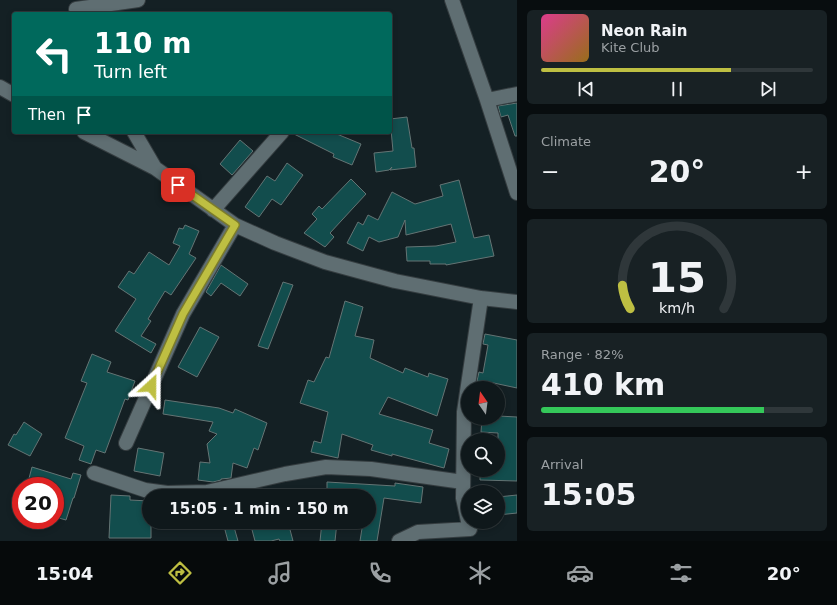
<!DOCTYPE html>
<meta charset="utf-8">
<style>
body{margin:0;font-family:"DejaVu Sans",sans-serif;background:#182124;color:#f1f3f6;height:100vh;display:flex;flex-direction:column;font-size:15px;white-space:nowrap}
*{box-sizing:border-box;margin:0}
p{font-size:13px;color:#9ba0a3}
.icon{flex:none;width:22px;height:22px;fill:none;stroke:currentColor;stroke-width:2;stroke-linecap:round;stroke-linejoin:round}
.map{position:relative;flex:1;overflow:hidden}
.drawer{display:flex;flex-direction:column;gap:10px;padding:10px;background:#080d0f;width:320px}
.drawer>*{flex:none}
.guide{position:absolute;left:12px;top:12px;width:380px;height:122px;border-radius:4px;box-shadow:0 2px 6px #0003,0 0 0 1px #2f373a;background:#00695c;color:#fff;overflow:hidden}
.needle{width:26px;rotate:346deg}
.controls{position:absolute;left:461px;top:381px;display:grid;gap:8px}
.controls a{display:grid;place-items:center;width:44px;height:44px;border-radius:50%;background:#0f181b;box-shadow:0 2px 6px #0003,0 0 0 1px #2f373a;font-size:20px}
.speed{position:absolute;left:12px;top:477px;display:flex;gap:8px;font-size:20px;font-weight:700;text-align:center}
.speed>*{display:grid;place-content:center;width:52px;height:52px;border-radius:50%;background:#0f181b;box-shadow:0 2px 6px #0003,0 0 0 1px #2f373a;line-height:1}
.speed .limit{border:6px solid #d22;background:#fff;color:#111}
.pin{position:absolute;display:grid;place-items:center;width:34px;height:34px;color:#fff;margin:-17px;border-radius:8px;box-shadow:0 2px 6px #0006}
.me{position:absolute;width:44px;margin:-22px;rotate:24deg;stroke-linejoin:round;filter:drop-shadow(0 0 3px #0008)}
.turn{display:flex;align-items:center;gap:14px;height:84px;padding:0 16px;font-size:18px}
.turn .icon{width:52px;height:52px;stroke-width:2.5}
.turn b{display:block;font-size:28px;line-height:34px}
.then{display:flex;align-items:center;height:38px;padding:0 16px;background:#0003;gap:8px;font-size:15px}
.big{font-size:30px;font-weight:700;line-height:1.1}
.drawer .widget{flex:1;display:flex;flex-direction:column;justify-content:center;gap:6px;min-width:0;padding:0 14px;border-radius:6px;background:#182124}
.drawer .dial{align-items:center;gap:0}
.dial svg{height:104px;overflow:visible;fill:none;stroke:#2f373a;stroke-width:7;stroke-linecap:round;text-anchor:middle}
.dial text{fill:#f1f3f6;stroke:none}
.song{display:flex;align-items:center;gap:12px}
.cover{width:48px;height:48px;border-radius:6px;background:linear-gradient(135deg,hsl(330 70% 55%),hsl(40 70% 35%))}
.played{height:4px;border-radius:2px;background:linear-gradient(90deg,#bebf42 70%,#2f373a 70%)}
.keys{display:flex;justify-content:space-around;direction:ltr}
.heat{display:flex;justify-content:space-between;align-items:center;font-size:22px;direction:ltr}
.charge{height:6px;border-radius:3px;background:linear-gradient(90deg,#34c759 82%,#2f373a 0)}
.trip{position:absolute;left:142px;top:489px;width:234px;height:40px;border-radius:20px;background:#0f181b;box-shadow:0 2px 6px #0003,0 0 0 1px #2f373a;font-weight:700;line-height:40px;text-align:center}
.menu{display:flex;height:64px;justify-content:space-around;align-items:center;background:#060a0b;color:#9ba0a3}
.menu .icon{width:28px;height:28px}
.menu .selected{color:#bebf42}
.menu b{font-size:18px;color:#f1f3f6}
main{display:flex;flex:1;min-height:0}
.map>svg:first-child{display:block}
.building{fill:#124d4d;stroke:#647474}
.lines{fill:none;stroke-linecap:round;stroke-linejoin:round}
.minor-casing{stroke:#353d40;stroke-width:16}
.minor{stroke:#5f6e72;stroke-width:14}
.route-casing{stroke:#7c7c2b;stroke-width:10}
.route{stroke:#bebf42;stroke-width:7}
</style>
<main>
<div class="map">
<svg width="517" height="541" viewBox="0 0 517 541">
<rect width="100%" height="100%" fill="#142024"/>
<path class="building" d="M517,103v33h-2l-7,-21 -7,2 -3,-11z
M407,117l5,31h2l2,19 -26,3 2,-3 -3,3 -13,2 -2,-19 19,-2 -3,-32z
M290,132h42l29,12 -9,21 -19,-8 1,-3z
M240,140l13,11 -21,24 -12,-11z
M287,163l16,12 -22,30 -9,-6 -13,18 -14,-10 22,-31 8,5z
M351,179l15,15 -36,39 4,4 -9,10 -21,-14 13,-14 -5,-5 7,-8 3,3z
M459,180l15,58 15,-3 5,21 -48,9v-1h-16v-3h-23l-1,-14 30,-1 20,-4 -5,-18 -45,11 -1,-15 -7,17 -19,5 -10,-5 -6,14 -16,-8 11,-21 5,3 5,-10 10,5 14,-28 23,12 28,-8 -3,-11z
M185,225l14,6 -10,23 7,4 -25,37 -6,-4 -17,28 3,2 -10,15 15,8 -5,9 -36,-22 21,-32 -18,-12 11,-16 5,3 15,-22 20,13 11,-19 -7,-3 6,-15 4,1z
M221,265l27,19 -8,12 -19,-13 -10,13 -5,-4z
M283,282l10,3 -25,64 -10,-3z
M345,301l18,6 -8,29 19,4 -4,18 33,15 2,-5 23,9 1,-4 19,6 -11,37 -49,-19 -9,17 54,16 -4,13 20,6 -5,19 -52,-14v2l-21,-6 2,-5 -31,-11 -4,24 -27,-6 3,-11 7,2 7,-31 -28,-9 8,-23 6,2 12,-25 3,1z
M200,327l19,10 -22,40 -19,-10z
M485,334l32,6v48l-28,-6 -12,-1 2,-9 4,1 5,-28 -5,-1z
M92,354l19,8 -4,10 28,9 -7,19 -3,-1 -20,54 -9,-3 -5,14 -12,-4 5,-14 -19,-8 22,-55 -6,-2z
M165,400l54,8 14,5 2,-4 32,14 -9,27 -4,-2 -7,20 -14,-5 -2,15 -10,1v1l-8,2 -15,-2 2,-18 10,1 -3,-19 10,-10 -8,-3 4,-9 -50,-8z
M498,416l19,1v64l-37,-1v-10h18v-37l-17,-1 1,-14h16z
M24,422l18,12 -12,22 -22,-11 6,-11 2,1z
M138,448l26,5 -4,23 -26,-5z
M32,467l39,12 2,-6 8,2 -7,23h-1l-7,22 -11,-3v-31h-28z
M327,482l68,4v-3l28,4 -2,16 -37,-5 -7,43h-17l3,-19h6v-26h-42z
M111,495l19,1v4l19,1v21h2v16h-42z
M517,495v18l-19,2v-18z
M265,522h23l5,19h-13l-1,-2 -8,2h-16l-4,-15z
M322,522h15l-2,19h-15z
M234,527l4,14h-10l-3,-11z"/>
<g class="lines">
<g class="minor-casing">
<path id="minor" d="M452,0l35,100 30,93
M76,9l62,-9
M0,87l14,8
M487,100l30,-6
M84,132l71,36
M134,132l21,36 80,57 40,18 50,19 70,19 86,17 36,4
M213,210l69,-78
M126,443l57,-129 52,-89
M94,473l51,17 22,3 40,-1 78,-18 41,-7 45,2 92,13
M468,521l-5,-23 1,-86 17,-114
M399,541l19,-9 52,-3"/>
</g>
<use href="#minor" class="minor"/>
</g>
<g class="lines">
<g class="route-casing">
<path id="route" d="M151,386l32,-72 52,-89 -57,-40"/>
</g>
<use href="#route" class="route"/>
</g>
</svg>
<div class="controls">
<a><svg class="needle" viewBox="-14 -14 28 28"><path d="M0-13l5 13h-10z" fill="#e53935"/><path d="M0 13l5-13h-10z" fill="#9ba0a3"/></svg></a>
<a><svg class="icon" aria-label="search" viewBox="0 0 24 24"><circle cx="10" cy="10" r="6"/><path d="M15 15l6 6"/></svg></a>
<a><svg class="icon" aria-label="layers" viewBox="0 0 24 24"><path d="M12 4l9 5-9 5-9-5zM3 14l9 5 9-5"/></svg></a>
</div>
<div class="speed"><div class="limit">20</div></div>
<div class="pin" style="left:178px;top:185px;background:#d93025"><svg class="icon" aria-label="arrive" viewBox="0 0 24 24"><path d="M6 21V4h12l-3 4 3 4H6"/></svg></div>
<svg class="me" style="left:151px;top:386px" viewBox="-20 -20 40 40"><path d="M0-17L14 15 0 8-14 15z" fill="#bebf42" stroke="#fff" stroke-width="4"/></svg>
<div class="trip">15:05 · 1 min · 150 m</div>
<div class="guide">
<div class="turn"><svg class="icon" aria-label="left" viewBox="0 0 24 24"><path d="M17 20v-9H6M10 6l-5 5 5 5"/></svg><div><b>110 m</b>Turn left</div></div>
<div class="then">Then<svg class="icon" aria-label="arrive" viewBox="0 0 24 24"><path d="M6 21V4h12l-3 4 3 4H6"/></svg></div>
</div>
</div>
<section class="drawer">
<div class="widget">
<div class="song"><i class="cover"></i><div><b>Neon Rain</b><p>Kite Club</p></div></div>
<div class="played"></div>
<div class="keys"><svg class="icon" aria-label="previous" viewBox="0 0 24 24"><path d="M18 5L8 12l10 7zM5 5v14"/></svg><svg class="icon" aria-label="pause" viewBox="0 0 24 24"><path d="M8 5v14M16 5v14"/></svg><svg class="icon" aria-label="next" viewBox="0 0 24 24"><path d="M6 5l10 7-10 7zM19 5v14"/></svg></div>
</div>
<div class="widget"><p>Climate</p>
<div class="heat"><a>−</a><b class="big">20°</b><a>+</a></div>
</div>
<div class="widget dial"><svg viewBox="0 0 100 80">
<path d="M14 69A42 42 0 1 1 86 69"/>
<path d="M14 69A42 42 0 0 1 8 51" stroke="#bebf42"/>
<text x="50" y="56" font-size="32" font-weight="700">15</text>
<text x="50" y="72" font-size="11">km/h</text>
</svg></div>
<div class="widget"><p>Range · 82%</p><b class="big">410 km</b><div class="charge"></div></div>
<div class="widget"><p>Arrival</p><b class="big">15:05</b></div>
</section>
</main>
<nav class="menu">
<b>15:04</b>
<svg class="icon selected" aria-label="directions" viewBox="0 0 24 24"><path d="M12 3l9 9-9 9-9-9zM9 14v-3h6M13 9l2 2-2 2"/></svg>
<svg class="icon" aria-label="music" viewBox="0 0 24 24"><path d="M9 18V5l10-2v13"/><circle cx="6" cy="18" r="3"/><circle cx="16" cy="16" r="3"/></svg>
<svg class="icon" aria-label="phone" viewBox="0 0 24 24"><path d="M5 4h4l2 5-3 2q2 4 5 5l2-3 5 2v4C11 20 4 13 5 4z"/></svg>
<svg class="icon" aria-label="climate" viewBox="0 0 24 24"><path d="M12 3v18M4 7l16 10M4 17L20 7"/></svg>
<svg class="icon" aria-label="car" viewBox="0 0 24 24"><path d="M5 17H2v-5l4-1 3-4h7l3 4 3 1v5h-3M9 17h6M6 11h13"/><circle cx="7" cy="17" r="2"/><circle cx="17" cy="17" r="2"/></svg>
<svg class="icon" aria-label="filters" viewBox="0 0 24 24"><path d="M4 7h16M4 17h16"/><circle cx="9" cy="7" r="2"/><circle cx="15" cy="17" r="2"/></svg>
<b>20°</b>
</nav>
